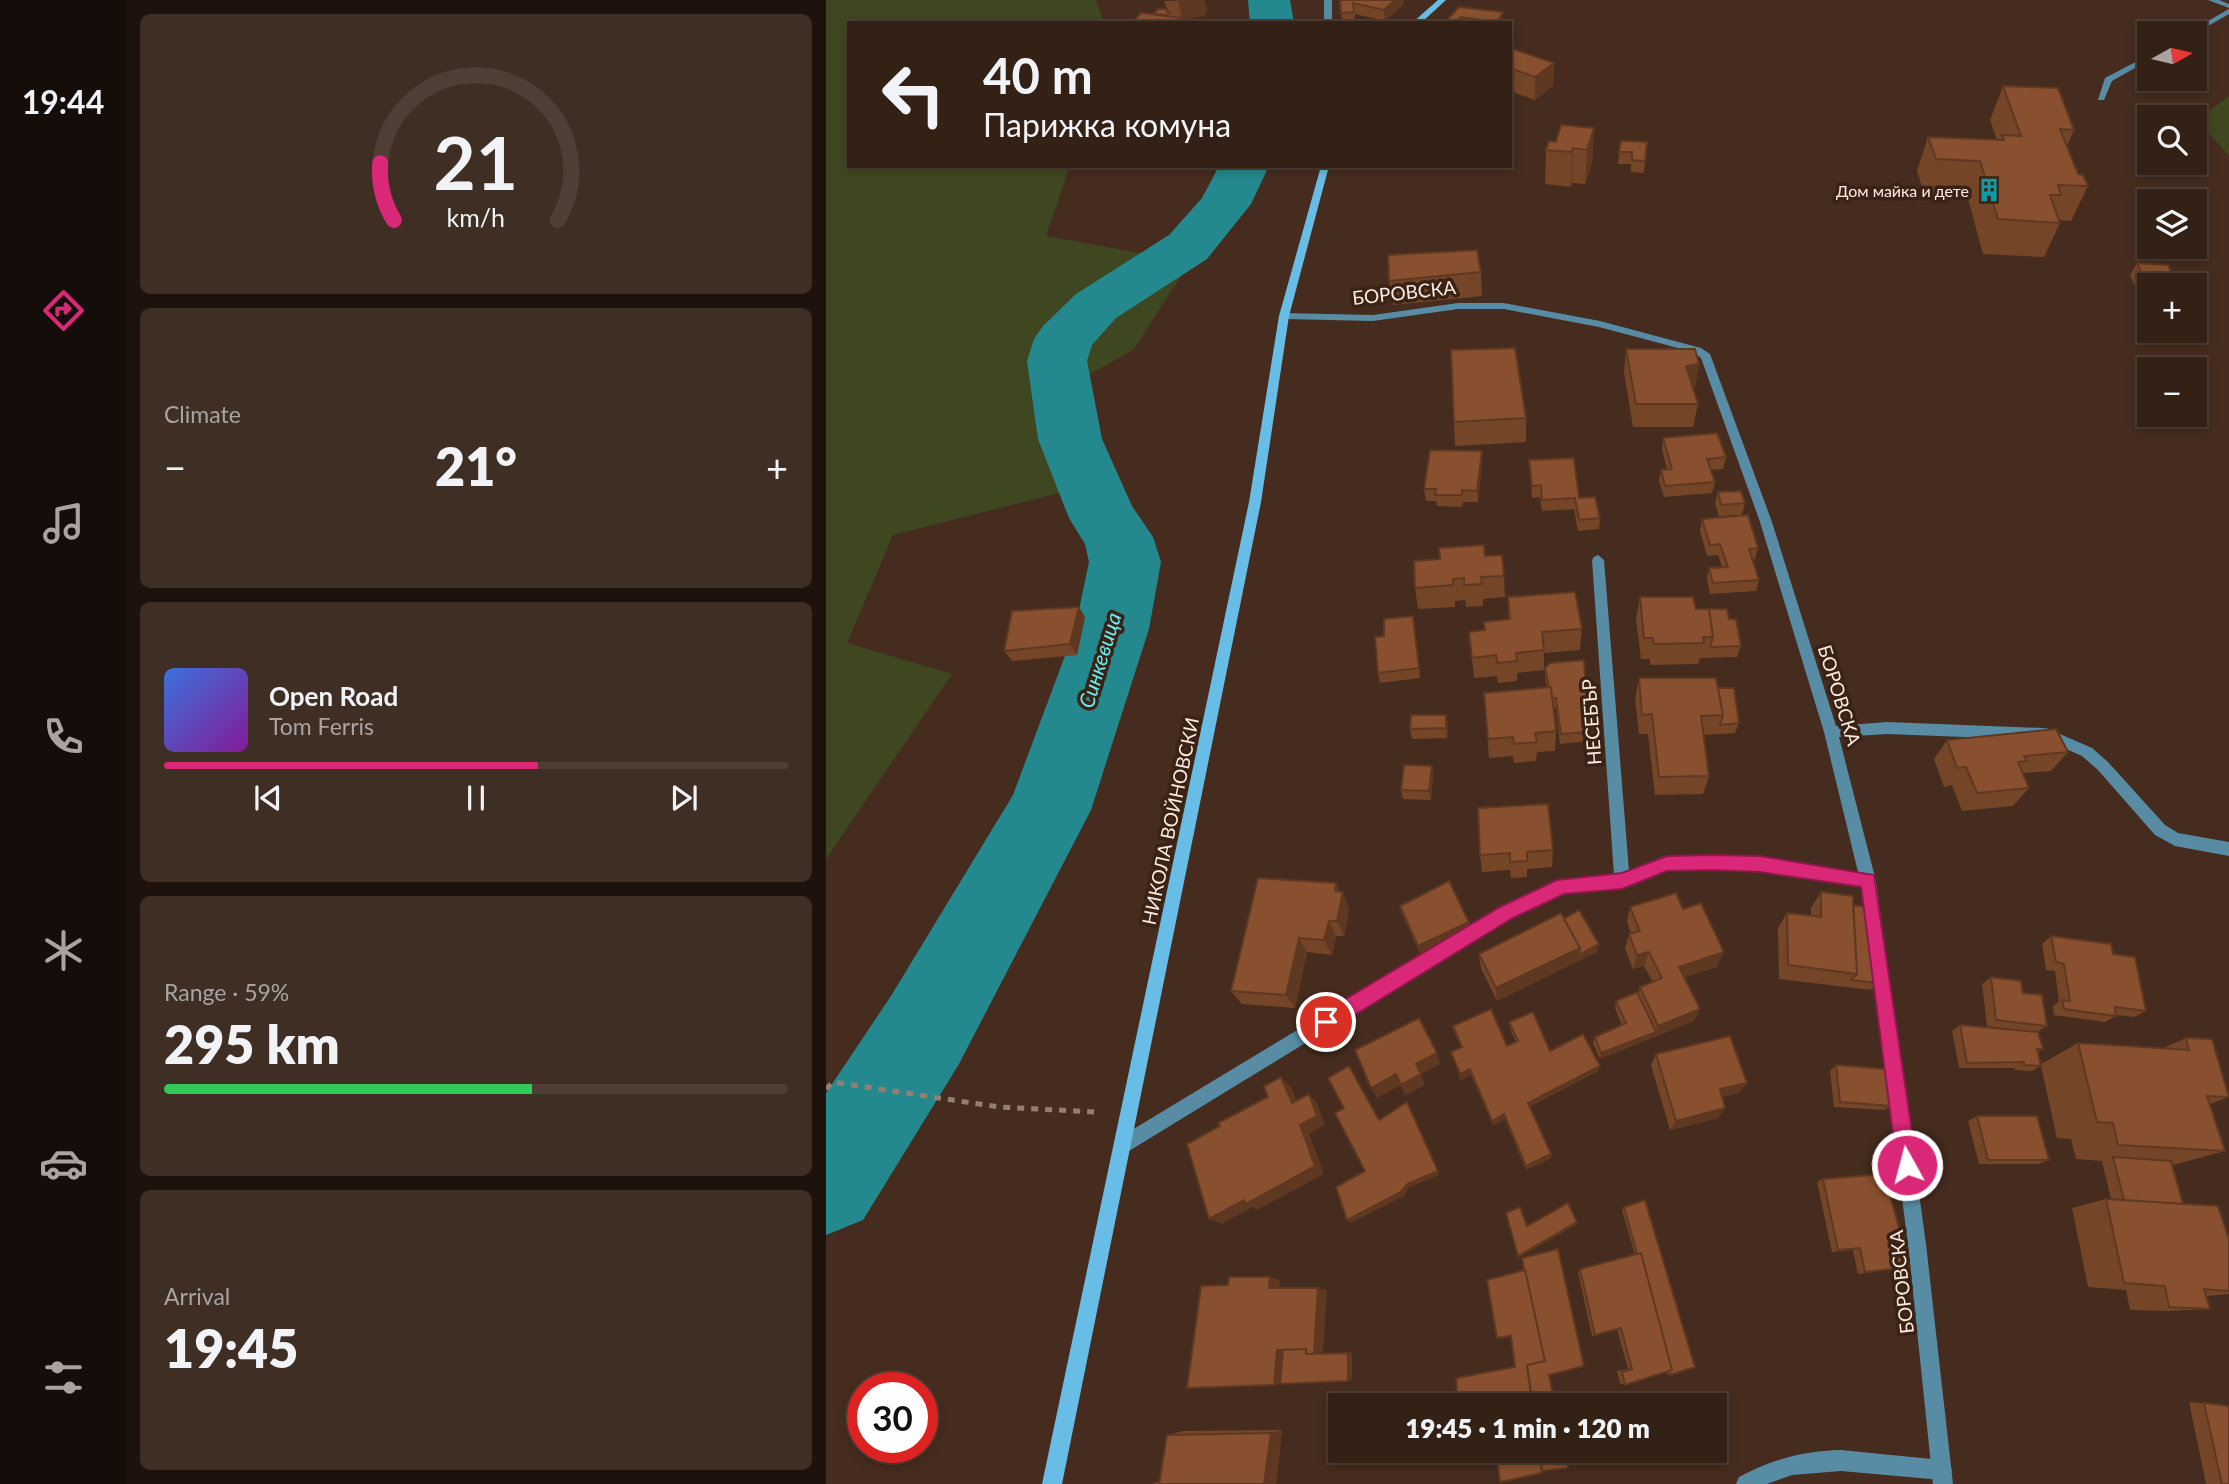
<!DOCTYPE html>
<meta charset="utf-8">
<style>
body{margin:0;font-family:Lato,sans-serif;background:#3f2e23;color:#f1f3f6;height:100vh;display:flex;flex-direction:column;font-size:26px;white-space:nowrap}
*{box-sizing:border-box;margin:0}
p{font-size:23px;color:#a9a3a1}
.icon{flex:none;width:38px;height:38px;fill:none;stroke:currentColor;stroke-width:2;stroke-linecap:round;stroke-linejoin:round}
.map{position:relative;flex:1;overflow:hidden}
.side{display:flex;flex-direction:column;gap:14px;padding:14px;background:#1d120c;width:700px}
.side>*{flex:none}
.banner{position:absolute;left:21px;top:21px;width:665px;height:147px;border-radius:0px;box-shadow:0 4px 10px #0003,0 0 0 2px #4e3e35;background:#342116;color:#f1f3f6;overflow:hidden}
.needle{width:46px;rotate:82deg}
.fabs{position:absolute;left:1311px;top:21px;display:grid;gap:14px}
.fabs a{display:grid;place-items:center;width:70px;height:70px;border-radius:0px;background:#342116;box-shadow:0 4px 10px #0003,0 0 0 2px #4e3e35;font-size:35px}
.speed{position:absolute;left:21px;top:1372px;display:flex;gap:14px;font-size:35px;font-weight:700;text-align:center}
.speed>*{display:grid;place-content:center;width:91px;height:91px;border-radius:50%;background:#342116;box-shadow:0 4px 10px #0003,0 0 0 2px #4e3e35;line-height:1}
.speed .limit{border:10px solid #d22;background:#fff;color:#111}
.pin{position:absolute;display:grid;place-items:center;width:60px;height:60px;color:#fff;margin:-30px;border:4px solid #fff;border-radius:50%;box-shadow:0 2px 7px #0007}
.me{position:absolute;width:77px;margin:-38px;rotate:353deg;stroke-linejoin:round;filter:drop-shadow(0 0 5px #0008)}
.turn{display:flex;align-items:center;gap:24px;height:147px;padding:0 21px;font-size:32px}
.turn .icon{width:91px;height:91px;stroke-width:2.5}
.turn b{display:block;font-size:49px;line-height:60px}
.big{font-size:52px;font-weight:800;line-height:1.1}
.side .widget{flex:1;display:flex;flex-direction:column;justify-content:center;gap:10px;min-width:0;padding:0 24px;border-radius:10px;background:#3f2e23}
.side .dial{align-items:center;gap:0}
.dial svg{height:182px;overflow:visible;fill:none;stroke:#4e3e35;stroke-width:7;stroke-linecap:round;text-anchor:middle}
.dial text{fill:#f1f3f6;stroke:none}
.song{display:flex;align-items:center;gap:21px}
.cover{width:84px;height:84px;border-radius:10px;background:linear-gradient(135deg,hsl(220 70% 55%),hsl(290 70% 35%))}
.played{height:7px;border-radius:4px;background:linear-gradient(90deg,#db2777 60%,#4e3e35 60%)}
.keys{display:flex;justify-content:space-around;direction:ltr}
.heat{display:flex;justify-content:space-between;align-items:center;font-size:38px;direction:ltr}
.charge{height:10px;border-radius:5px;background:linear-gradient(90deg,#34c759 59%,#4e3e35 0)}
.trip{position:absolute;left:502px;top:1393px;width:399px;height:70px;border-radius:0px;background:#342116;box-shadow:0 4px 10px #0003,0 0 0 2px #4e3e35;font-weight:800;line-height:70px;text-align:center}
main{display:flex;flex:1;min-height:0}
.tab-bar{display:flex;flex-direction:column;width:126px;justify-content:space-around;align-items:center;background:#150d09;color:#a9a3a1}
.tab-bar .icon{width:49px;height:49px}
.tab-bar .active{color:#db2777}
.tab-bar b{font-size:32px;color:#f1f3f6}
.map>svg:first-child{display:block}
.green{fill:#3e471f}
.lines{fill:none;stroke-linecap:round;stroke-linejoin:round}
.river{fill:#24898f;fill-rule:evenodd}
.path{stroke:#947e72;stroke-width:5;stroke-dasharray:7 7;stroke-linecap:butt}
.lane{fill:#588ba4;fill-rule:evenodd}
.street{fill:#588ba4;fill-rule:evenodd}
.secondary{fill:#67bde5;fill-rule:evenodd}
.wall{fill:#754528}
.shaded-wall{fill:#5f3821}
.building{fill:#88502f;stroke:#5f3821;stroke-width:2}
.route{fill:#db2777;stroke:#8e194d;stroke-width:2}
.labels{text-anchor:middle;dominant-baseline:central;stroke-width:7;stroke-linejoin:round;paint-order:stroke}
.far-poi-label{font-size:16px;fill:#fcebe2;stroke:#3a2214;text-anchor:end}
.street-label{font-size:19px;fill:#fcebe2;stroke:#3a2214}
.water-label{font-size:21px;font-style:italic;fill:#64eef6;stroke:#3a2214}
</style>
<main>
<nav class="tab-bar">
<b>19:44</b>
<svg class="icon active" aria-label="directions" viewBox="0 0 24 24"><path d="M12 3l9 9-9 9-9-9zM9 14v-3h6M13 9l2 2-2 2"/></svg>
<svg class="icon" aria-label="music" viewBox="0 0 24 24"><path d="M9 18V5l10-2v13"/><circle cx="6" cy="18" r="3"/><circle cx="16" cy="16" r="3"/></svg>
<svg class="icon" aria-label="phone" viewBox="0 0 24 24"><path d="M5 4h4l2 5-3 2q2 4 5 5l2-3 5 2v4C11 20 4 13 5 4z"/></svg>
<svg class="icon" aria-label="climate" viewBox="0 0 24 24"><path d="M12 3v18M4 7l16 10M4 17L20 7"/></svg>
<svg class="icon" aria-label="car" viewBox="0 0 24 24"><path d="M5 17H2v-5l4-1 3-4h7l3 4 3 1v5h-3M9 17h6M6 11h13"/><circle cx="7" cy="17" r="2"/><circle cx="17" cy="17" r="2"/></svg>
<svg class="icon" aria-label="filters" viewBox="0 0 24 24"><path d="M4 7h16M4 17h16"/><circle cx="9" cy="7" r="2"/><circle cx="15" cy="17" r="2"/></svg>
</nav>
<section class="side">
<div class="widget dial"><svg viewBox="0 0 100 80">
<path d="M14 69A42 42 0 1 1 86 69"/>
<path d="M14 69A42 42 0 0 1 8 44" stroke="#db2777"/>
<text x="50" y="56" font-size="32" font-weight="700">21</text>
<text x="50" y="72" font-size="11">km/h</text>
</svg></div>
<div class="widget"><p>Climate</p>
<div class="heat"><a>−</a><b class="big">21°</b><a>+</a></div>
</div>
<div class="widget">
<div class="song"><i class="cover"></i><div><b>Open Road</b><p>Tom Ferris</p></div></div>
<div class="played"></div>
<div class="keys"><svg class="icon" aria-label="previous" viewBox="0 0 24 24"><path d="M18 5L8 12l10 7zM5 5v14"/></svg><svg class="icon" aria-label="pause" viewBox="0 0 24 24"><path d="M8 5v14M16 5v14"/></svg><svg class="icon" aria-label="next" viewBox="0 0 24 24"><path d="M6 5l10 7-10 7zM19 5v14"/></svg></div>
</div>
<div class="widget"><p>Range · 59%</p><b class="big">295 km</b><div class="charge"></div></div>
<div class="widget"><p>Arrival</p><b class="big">19:45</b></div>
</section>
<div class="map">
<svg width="1403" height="1484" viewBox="0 0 1403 1484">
<rect width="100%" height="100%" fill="#452c1e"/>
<path class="green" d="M0,0h270l8,23h-255v143h221l-24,70 144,26 -56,87 -45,26 3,86 -29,31 -170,43 -46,108 105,31 -126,185z
M1403,96v60l-32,-36z"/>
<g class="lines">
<path class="river" d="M422,0h42l4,23h-44z
M393,166h50l-18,38 -44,55 -91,59 -24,27 -5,16 15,78 30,67 21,31 8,25 -12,67 -58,181 -132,254 -96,156 -37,15v-142l65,-97 122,-201 62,-166 14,-67 -4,-18 -16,-26 -31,-79 -11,-78 7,-22 9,-13 33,-32 93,-59 33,-37z"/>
<path class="path" d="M0,1089l7,-7 166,25 97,5"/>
<path class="lane" d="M498,0h8v23h-8z
M1220,728l46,20 16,14 57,63 13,8 51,9v14l-54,-10 -20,-11 -57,-65 -16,-14 -41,-18 -2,-4 2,-4z
M1015,1450l101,10 7,3 3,7 -3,7 -7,3 -101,-9 -49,4 -25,9h-31l3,-7c34,-18 64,-26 102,-27z"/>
<path class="street" d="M1382,0h11l10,4v4z
M1403,9v5l-35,20 -7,-1z
M1323,55v5l-37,21 -8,19h-6l7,-22z
M632,303h46l96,18 101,27 9,6 62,168 64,204 51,-4 156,6 5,2 2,4 -2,4 -5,2 -156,-6 -48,3 37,144 50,363 27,240h-20l-25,-240 -47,-357 -101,-16 -93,-1 -45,18 -58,5 -53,24 -382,234 -6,3 -6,-3 -3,-6 3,-6 384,-232 62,-28 51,-4 -22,-315 2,-3 4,-2 6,5 25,311 38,-15 93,1 98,15 -34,-140 -64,-210 -59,-164 -8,-6 -94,-25 -95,-18h-46l-85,12 -89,-2 -5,-3 5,-3 89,2z"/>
<path class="secondary" d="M612,0h8l-25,23h-9z
M495,166h8l-40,150 -28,186 -199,982h-20l207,-982 30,-186z"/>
</g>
<path class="wall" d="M378,0l3,10 -3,6 -17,2 12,2 1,3h-69l36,-14 -3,-8z
M514,0h64v4l-19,17 -30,-7v9h-13z
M633,7l44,16h-56v-3z
M684,48l44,15 -1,23 -18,14 -25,-9z
M1177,86l71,44 -7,16 11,28 10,12 -17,35 -12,-1 1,3 -16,34 -61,-3 -16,-59 -43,-2 -7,-22 11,-34 69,3 -7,-20z
M768,128l-2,35 -7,21 -13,-1 -1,4 -26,-3 1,-34 10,-8z
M821,142l-3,31 -13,-1v-8h-13l1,-12z
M1311,263l12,22v13h-9l-10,-23z
M655,272l1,24 -89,9 -4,-24z
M800,349l73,15 -4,23 -2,1 5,16 -5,23h-60l-9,-55z
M700,418v24l-71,4 -1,-24z
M837,438l63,19 -3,12 -12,1 4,12 -3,11 -48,4 -5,-16 2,-11 6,-1 -5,-20z
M656,451v12l-4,39h-15l-1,5 -25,-1 -1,-5h-10l-2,-12z
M703,460l50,38 21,20 -1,11 -21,2 -4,-22 -32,2 -2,-14 -8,1z
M892,492l27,11 -3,12 -23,1 -4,-13z
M876,519l56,29 -3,11h-3l7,21 -3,11 -46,3 -3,-15 2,-11 13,-1 -4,-12 -11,1 -7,-25z
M659,556l19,20 1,21 -22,2v7l-17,1 -1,-7 -10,1v6l-37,2 -3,-21z
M682,597l74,32 -2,21 -36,3v17l-27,3v8l-19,2 -1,-7 -23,2 -5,-46 15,-2v-8l24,-3z
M814,597l56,12 33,10 12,27 -4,11 -37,1 -2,6 -48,1v-6h-9l-5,-40z
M259,617l-8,38 -65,6 -8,-10z
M589,627l5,51 -40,5 -2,-10 6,-37z
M719,668l44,64 -1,9 -28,3 -4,-36 -3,1 3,22 -1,20 -18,1 -1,9 -22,2 -1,-7 -24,2 -5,-65 63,-5 -2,-10z
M813,678l79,10 21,35 -4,10 -31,2 5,41 -6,18 -48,1 -7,-61h-9l-4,-35z
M620,715l2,10 -1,13 -35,1 -2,-10z
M1121,740l121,12 -17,19 -28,2 6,15 -16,18 -51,5 -10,-26 -8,2 -10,-28z
M606,766l1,9 -2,25 -28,-1 -2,-9z
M727,850l-1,17 -25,2v8l-16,1 -1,-8 -28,2 -2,-17z
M514,892l9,16 -5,28h-8l-4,19 -25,-3 -12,56 -53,-4 -11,-13z
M995,892l32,13 24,78 -6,7 -92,-11 -1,-51 9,-15 24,3v-8z
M574,906l70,24 -50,23 -18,-39z
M804,907l53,2 34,58 -33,10 10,44 -94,38 -7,-16 2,-6 27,-12 -7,-17 1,-7 22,-7 2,-7 13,-5 -9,-16 -11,3 -8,-20 4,-15 2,-1 -4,-11z
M738,919l33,33 -100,49 -16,-33 -2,-14z
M1225,936l62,18 33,57 -12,6 -18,-2v1l-11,6 -51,-7 -1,-9 6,-4 -4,-31 -9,-1 -4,-26z
M1165,977l32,16 24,33 -10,6 -50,-6 -5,-42z
M683,1022l41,29 48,20 -69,36 22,47v4l-25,12 -21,-51 -12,6 -22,-50 -10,5 -10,-28 10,-5 -7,-15 -1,-6 54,20 9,-4 -6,-14z
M1134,1025l83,24 -5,3 3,12 37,-21 86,5 22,-10 43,59 -19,7 15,47 -52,14 10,39 46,35v55l-23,2 4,13 -42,2 -38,-1 -4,-20 -38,-3 -16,-79 34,-9h5l-9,-38 -26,-2 -5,-20 -14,-1 -16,-72 -9,5 -18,-1 1,-2h-56l-7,-37z
M830,1054l91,29 -9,10 -16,4 -4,21 -48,12 -19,-65z
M1010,1065l55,41 -7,4 -50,-3 -4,-36z
M1151,1116l72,44 -11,4h-59l-11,-43z
M997,1179l87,88 -52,7 -5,-24 -21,2 -15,-70z
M798,1207l46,168 -3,-1 -1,-3 -41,14 -5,-2 -3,-12 11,-2 -11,-40 -25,7 -14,-64 2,-3 55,-14 -13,-45z
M1363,1402l40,4v78h-23z
M456,1430l-6,54h-124l8,-3 7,-46 16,-4z"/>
<path class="shaded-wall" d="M352,0h26l3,10 -3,6 -17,2 -4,5 -5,-22z
M569,0h9v4l-19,17 -1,-11z
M677,12v11h-6v-1z
M728,63l-1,23 -18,14v-23z
M768,128l-2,35 -7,21 2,-34z
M747,148l-1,35 -1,4 1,-35z
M873,364l-4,23 -13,2 4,-23z
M656,451v12l-4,39 -1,-11z
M253,607l6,10 -8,38 -7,-11z
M620,715l2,10 -1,13 -1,-10z
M606,766l1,9 -2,25 -2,-9z
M510,883l6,14 1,-5 6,16 -5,28 -7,-15 -2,-30z
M503,921l7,15 -4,19 -8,-15z
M643,922l1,8 -50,23 -2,-7z
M473,938l8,14 -12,56 -9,-13z
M773,944l-2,8 -100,49 -1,-13 84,-40z
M823,952l-5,14 -11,3 4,-14z
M898,952l-7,15 -43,14 5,-14z
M874,1009l-6,12 -94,38 1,-6 55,-21 2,-6z
M611,1053l3,11 -19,10 -5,-10z
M774,1066l-2,5 -70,37v-5z
M644,1069l1,6 -10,5 -1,-6z
M570,1074l5,11 -24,13 -6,-10z
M595,1074l4,11 -20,10 -4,-10z
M455,1077l10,10 10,25 -9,-9z
M921,1083l-9,10 -25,6 7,-10z
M483,1094l8,9 8,22 -16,9 15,40 -67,36 -5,-3 -30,17 -13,-5 91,-94z
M581,1102l32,73 -30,12 -5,9 -53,27 -4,-3z
M899,1108l-7,10 -48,12 6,-9z
M678,1114l1,5 -12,6 -1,-4z
M725,1154v4l-25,12v-4z
M751,1222l-1,3 -58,33v-2z
M444,1277l10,3 -1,10 -10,-2z
M492,1288l9,2 -4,63 -12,1z
M451,1350h11l-3,34 -11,1z
M526,1352v28l-4,1v-28z
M456,1430l-6,54h-12l7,-51z"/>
<path class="building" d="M514,0h55l-11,10 -31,-7 1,9 -13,1z
M633,7l44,5 -6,10 -36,-5 -3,4 -11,-1z
M332,9h9v3h3l-2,3 -14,-1z
M315,13l58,7 -3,3h-65z
M684,48l44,15 -19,14 -25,-9z
M1177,86l55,2 16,42 -14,-1 18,45 5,1 5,11 -30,-1 3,10h-11l10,28 -62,-4 -18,-58 -44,-2 -8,-22 76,3 -2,-5 19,1z
M735,125l33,3 -7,22 -14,-2 -1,4 -26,-2 3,-9 7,1z
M795,141l26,1 -2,19 -13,-1v-8h-13z
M651,250l4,22 -92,9 -1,-26z
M1311,263l31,2 9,20 -30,1z
M689,348l11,70 -72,4 -3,-72z
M800,349h69l4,15 -13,2 12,38h-62z
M891,433l9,24 -19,2 8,23 -50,4 -4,-16 11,-1 -9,-31z
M604,450l52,1 -5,40 -15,-1v5h-27l1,-6h-12z
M748,458l5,40 16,-1 5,21 -21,2 -4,-22 -33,2 -1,-15 -9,1 -3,-26z
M915,491l4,12 -24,2 -3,-13z
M922,515l10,33 -9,1 10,31 -46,3 -4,-15 19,-1 -8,-23 -10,1 -8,-26z
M658,545l1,11 17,-1 2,21 -23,1 1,7 -18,1v-7l-11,1v6l-38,3 -1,-27 26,-2 -1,-11z
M749,592l7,37 -40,3 2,18 -28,3 1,8 -20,2 -1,-8 -24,3 -3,-26 16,-2 -1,-8 26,-3 -2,-22z
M814,597h53l3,12h13l4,28h-10l1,6 -50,1 -1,-6h-9z
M253,607l-9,37 -66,7 8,-40z
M870,609h31l2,10h7l5,27 -31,1 3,-10 -4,-28z
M587,616l6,52 -41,5 -3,-36 9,-1v-17z
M758,660l5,72 -28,2 -5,-36h-4l-1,-11h-2l-4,-19 5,-5z
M813,678h77l7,37 -22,1 8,60 -50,1 -7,-63 -10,1z
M725,687l5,44 -21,2 2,9 -23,2 -1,-7 -25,2 -4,-46z
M892,688h16l5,35 -19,2 3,-10z
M585,715h35v13l-36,1z
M1230,729l12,23 -44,4 3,5 -9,1 11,26 -52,5 -11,-26 -9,1 -10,-28z
M578,765l28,1 -3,25 -28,-1z
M722,804l5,46 -26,2v9l-17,1v-9l-30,2 -2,-47z
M432,878l78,5 -1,8 8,1 -6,29h-8l-5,19 -25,-2 -13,57 -55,-4z
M623,881l20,41 -51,24 -18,-40z
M995,892l32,4 4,78 -69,-9 -1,-52 34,4z
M850,893l7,16 18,-6 23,49 -45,15 21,42 -42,17 -18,-39 22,-9 -13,-26 -12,3 -8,-21 11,-3 -10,-24z
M1027,905l16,2 8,76 -26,-3 6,-6z
M753,910l20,34 -20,11 1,-7 -16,-29z
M735,913l19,35 -84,40 -17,-34z
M1225,936l60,8 2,10 22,3 11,54 -31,-4 1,9 -52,-7 -2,-9 8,1 -6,-37 -8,-2z
M1165,977l30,4 2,12 19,2 5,31 -51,-6z
M811,992l19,40 -55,21 -6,-16 31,-14 -10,-22z
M665,1009l16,37 11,-5 -9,-19 24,-10 17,39 33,-17 17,32 -72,37 23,51 -25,12 -22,-52 -12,7 -22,-52 -10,5 -9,-22 11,-5 -9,-21z
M593,1018l18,35 -21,11 5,10 -20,11 -5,-11 -25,14 -16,-38z
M1134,1025l78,7 5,17h-6l4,17 -17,-1v-3l-57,1z
M904,1036l17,47 -27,6 5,19 -49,13 -20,-67z
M1360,1038l26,1 17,58 -22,-1 18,55 -107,-6 -5,-22 -16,-1 -19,-79 111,7z
M1010,1065l50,4 5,37 -51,-4z
M523,1066l30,54 28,-18 31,69 -31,13 -6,8 -54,28 -11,-33 29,-16 -30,-58 9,-5 -16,-30z
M455,1077l11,26 17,-9 8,22 -17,9 15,41 -69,38 -2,-4 -35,19 -22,-75 33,-18 -2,-3 50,-26 -4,-11z
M1151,1116h60l12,44h-61z
M1287,1157l58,4 12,43 -59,-4z
M1058,1174l26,93 -45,5 -5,-24 -22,2 -15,-71z
M1280,1199l112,7 11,33v52l-25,-2 6,20 -41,-2 -4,-21 -41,-3z
M819,1200l50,167 -25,8 -1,-4 3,-1 -31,-117 -4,1 -13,-47z
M742,1203l9,19 -59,34 -12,-43 14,-6 7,19z
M732,1249l26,117 -35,9 6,30h-22l-6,-40 18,-4 -20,-91h-1l-2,-12z
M815,1253l31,117 -47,15 -3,-13 10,-3 -11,-41 -26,7 -15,-66z
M699,1270l20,91 -18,4 5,40h-74l-2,-27 59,-11 -4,-31 -14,2 -10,-58z
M403,1277h41l-1,11h49l-4,66h-8v-5l-29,1 -3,35 -87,3 14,-102 27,-1z
M480,1349v5l42,-1v28l-68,3 3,-34z
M1378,1403l25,3v78h-7z
M445,1433l-7,51h-105l8,-49z
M670,1451h43l3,22 -42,9z
M713,1451h25l4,17 -26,3z"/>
<path class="route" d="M888,855l46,1 114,19 43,290 -3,7 -7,3 -7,-3 -3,-7 -36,-278 -101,-15 -46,-2 -47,1 -45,18 -58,5 -51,24 -181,111 -6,2 -7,-2 -3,-7 3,-7 181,-108 57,-27 65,-7 45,-17z"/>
<defs>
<g id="building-bare" transform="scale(1.89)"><path d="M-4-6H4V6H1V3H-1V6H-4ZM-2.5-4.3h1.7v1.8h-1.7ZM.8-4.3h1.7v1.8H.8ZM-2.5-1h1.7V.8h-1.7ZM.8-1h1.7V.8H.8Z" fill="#0f9aa8" stroke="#3a2214" stroke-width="2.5" paint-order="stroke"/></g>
</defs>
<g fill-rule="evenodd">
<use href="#building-bare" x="1163" y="190"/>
</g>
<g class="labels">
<g class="far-poi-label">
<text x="1143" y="190">Дом майка и дете</text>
</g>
<g class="street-label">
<text transform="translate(578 292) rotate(-6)">БОРОВСКА</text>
<text transform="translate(1014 695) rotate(73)">БОРОВСКА</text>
<text transform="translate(765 722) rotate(-94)">НЕСЕБЪР</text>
<text transform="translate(344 821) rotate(-78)">НИКОЛА ВОЙНОВСКИ</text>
<text transform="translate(1075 1282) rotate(-96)">БОРОВСКА</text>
</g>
<g class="water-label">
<text transform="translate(273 660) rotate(-73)">Синкевица</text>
</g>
</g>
</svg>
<div class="fabs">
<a><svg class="needle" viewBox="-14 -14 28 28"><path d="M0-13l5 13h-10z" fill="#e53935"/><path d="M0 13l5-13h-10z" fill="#a9a3a1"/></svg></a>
<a><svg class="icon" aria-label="search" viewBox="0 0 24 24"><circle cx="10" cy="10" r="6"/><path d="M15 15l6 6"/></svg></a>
<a><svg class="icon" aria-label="layers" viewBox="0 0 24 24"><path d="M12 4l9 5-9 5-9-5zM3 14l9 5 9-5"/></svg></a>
<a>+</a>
<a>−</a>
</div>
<div class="speed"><div class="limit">30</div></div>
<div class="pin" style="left:500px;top:1022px;background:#d93025"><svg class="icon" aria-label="arrive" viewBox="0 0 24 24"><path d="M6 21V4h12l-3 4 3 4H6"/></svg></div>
<svg class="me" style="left:1081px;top:1165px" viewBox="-20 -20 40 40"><circle r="17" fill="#db2777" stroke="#fff" stroke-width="3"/><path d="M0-11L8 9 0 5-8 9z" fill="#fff"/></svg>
<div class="trip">19:45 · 1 min · 120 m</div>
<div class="banner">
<div class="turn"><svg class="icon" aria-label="left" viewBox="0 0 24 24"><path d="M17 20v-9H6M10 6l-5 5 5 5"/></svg><div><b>40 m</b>Парижка комуна</div></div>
</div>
</div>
</main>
